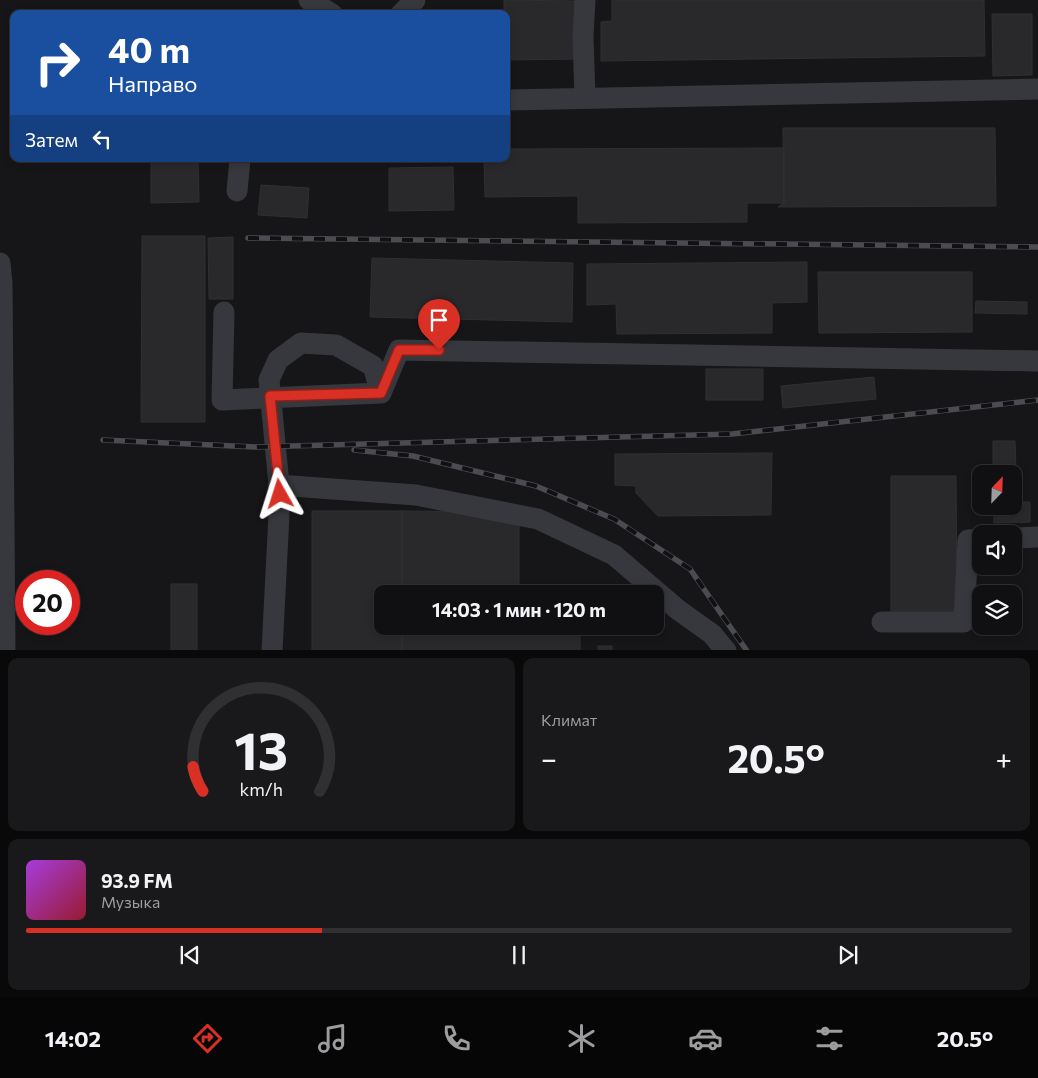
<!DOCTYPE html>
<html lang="ru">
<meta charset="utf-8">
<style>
body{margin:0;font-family:Commissioner,sans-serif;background:#19191b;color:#f1f3f6;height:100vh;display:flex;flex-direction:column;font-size:19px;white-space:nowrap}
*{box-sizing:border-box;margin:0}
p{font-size:16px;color:#9c9d9f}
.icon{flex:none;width:28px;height:28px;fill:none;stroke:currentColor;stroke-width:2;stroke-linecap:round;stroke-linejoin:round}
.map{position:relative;height:650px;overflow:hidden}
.panel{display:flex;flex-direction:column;gap:8px;padding:8px;background:#09090a;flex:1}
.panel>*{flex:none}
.banner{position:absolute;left:10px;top:10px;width:500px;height:152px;border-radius:10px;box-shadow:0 2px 8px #0003,0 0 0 1px #303032;background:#1a4fa0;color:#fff;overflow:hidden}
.needle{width:32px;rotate:23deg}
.controls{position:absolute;left:972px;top:465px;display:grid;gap:10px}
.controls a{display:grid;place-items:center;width:50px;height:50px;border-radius:10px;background:#101012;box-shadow:0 2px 8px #0003,0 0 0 1px #303032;font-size:25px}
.speed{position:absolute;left:15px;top:570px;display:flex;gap:10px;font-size:25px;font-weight:700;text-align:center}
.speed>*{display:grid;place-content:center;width:65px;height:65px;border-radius:50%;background:#101012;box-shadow:0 2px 8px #0003,0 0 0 1px #303032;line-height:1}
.speed .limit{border:8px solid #d22;background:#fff;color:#111}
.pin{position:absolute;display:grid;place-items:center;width:42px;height:42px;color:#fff;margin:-51px -21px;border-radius:50% 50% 50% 0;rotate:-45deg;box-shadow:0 0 5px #0007}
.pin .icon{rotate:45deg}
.me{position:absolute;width:55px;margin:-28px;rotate:354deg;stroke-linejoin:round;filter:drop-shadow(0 0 4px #0008)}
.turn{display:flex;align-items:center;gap:18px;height:105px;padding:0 15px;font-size:22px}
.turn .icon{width:65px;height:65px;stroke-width:2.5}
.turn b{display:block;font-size:35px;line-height:42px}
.then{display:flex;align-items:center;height:48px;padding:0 15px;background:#0003;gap:10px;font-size:19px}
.big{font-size:38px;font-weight:700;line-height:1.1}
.panel .widget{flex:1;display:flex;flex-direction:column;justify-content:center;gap:8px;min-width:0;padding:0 18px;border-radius:10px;background:#19191b}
.panel .dial{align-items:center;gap:0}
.dial svg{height:130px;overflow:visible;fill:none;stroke:#303032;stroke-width:7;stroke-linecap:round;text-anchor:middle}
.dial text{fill:#f1f3f6;stroke:none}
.song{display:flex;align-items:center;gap:15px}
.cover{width:60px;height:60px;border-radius:8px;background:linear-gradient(135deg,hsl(280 70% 55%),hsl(350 70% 35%))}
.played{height:5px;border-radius:2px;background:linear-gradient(90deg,#d93025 30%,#303032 30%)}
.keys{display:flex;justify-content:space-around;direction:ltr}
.heat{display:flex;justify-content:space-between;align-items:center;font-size:28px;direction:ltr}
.panel .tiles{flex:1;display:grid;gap:8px;grid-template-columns:1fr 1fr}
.widget:last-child{grid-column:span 2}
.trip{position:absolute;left:374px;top:585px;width:290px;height:50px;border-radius:10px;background:#101012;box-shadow:0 2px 8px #0003,0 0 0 1px #303032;font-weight:700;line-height:50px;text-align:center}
.menu{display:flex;height:80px;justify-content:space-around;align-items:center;background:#060607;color:#9c9d9f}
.menu .icon{width:35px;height:35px}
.menu .active{color:#d93025}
.menu b{font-size:22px;color:#f1f3f6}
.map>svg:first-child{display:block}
.building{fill:#29292c;stroke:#303034}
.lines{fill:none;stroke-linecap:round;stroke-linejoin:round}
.minor{stroke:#37383d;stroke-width:21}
.rail-casing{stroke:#4a4c52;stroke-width:5.5}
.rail{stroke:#111113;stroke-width:4;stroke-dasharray:11;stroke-linecap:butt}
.route-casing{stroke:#8d1f18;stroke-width:12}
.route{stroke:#d93025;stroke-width:9}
</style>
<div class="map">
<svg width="1038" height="651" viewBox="0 0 1038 651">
<rect width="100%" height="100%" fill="#161618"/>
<path class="building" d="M504,0l71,1 1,58 -70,1v-46h-2z
M612,0h372l1,56 -384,5v-39l11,-1z
M992,14h40v61l-39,1z
M783,128h212l1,78 -218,1 6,-4z
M784,148v55h-37v19l-169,1v-27l-93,1 -1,-38h22v-10z
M151,159h47l1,43 -48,1z
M453,167l1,43 -65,1v-43z
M261,185l48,3 -2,30 -49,-3z
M142,236h63v186h-64z
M233,237v62h-24l-1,-61z
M372,258l201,5 -1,59 -202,-5z
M807,262v40l-35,1v30l-155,1 -1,-30 -29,1v-41z
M818,272h154v60l-153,1z
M976,301l51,1v12l-52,-1z
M706,369h57v31h-57z
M874,377l2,22 -93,9 -2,-22z
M993,441h22l2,61h13v20l-36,1v-17h20v-32h-21z
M772,453l-1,62 -113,1 -22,-23v-7l-21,-1v-31z
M891,476h65l1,135h-66z
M312,511h90v83h-20v32h20v25h-90z
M402,511l117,1v80l61,2h-178z
M171,584h26v67h-26z
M402,626h178v25h-178z
M598,646h14v5h-14z"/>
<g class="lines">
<path class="minor" d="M309,0l23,14
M585,0l-2,36 2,62
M401,14l14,-14
M506,100l532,-11
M237,191l3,-32
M0,263l2,20 3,368
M224,312l-2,88 159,-7 18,-43 639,11
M278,485l138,10 122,24 76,36 63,54 35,25 14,17
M1014,538l24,-1
M882,622h82l4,-82 13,-1
M272,651l8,-156 -11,-115 9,-20 23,-17 35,2 37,21 8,27"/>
<g class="rail-casing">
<path id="rail" d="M248,238l790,9
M103,440l152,7 477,-13 306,-34
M354,450l59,6 123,30 78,33 76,50 57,82"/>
</g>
<use href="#rail" class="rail"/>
</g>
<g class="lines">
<g class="route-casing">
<path id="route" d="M280,494l-10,-98 111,-3 18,-43h40"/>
</g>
<use href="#route" class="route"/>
</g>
</svg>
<div class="controls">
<a><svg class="needle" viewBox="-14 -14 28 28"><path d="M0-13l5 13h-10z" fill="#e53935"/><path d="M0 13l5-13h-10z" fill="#9c9d9f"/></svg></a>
<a><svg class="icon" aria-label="sound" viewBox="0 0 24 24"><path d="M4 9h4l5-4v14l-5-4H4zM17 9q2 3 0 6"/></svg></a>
<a><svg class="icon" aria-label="layers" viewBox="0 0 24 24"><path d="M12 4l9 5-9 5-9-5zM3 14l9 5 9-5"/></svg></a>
</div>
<div class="speed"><div class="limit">20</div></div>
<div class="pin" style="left:439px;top:350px;background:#d93025"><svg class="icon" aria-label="arrive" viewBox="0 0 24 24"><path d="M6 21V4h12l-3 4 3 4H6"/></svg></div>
<svg class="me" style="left:280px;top:494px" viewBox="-20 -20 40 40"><path d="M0-17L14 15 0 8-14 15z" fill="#d93025" stroke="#fff" stroke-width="4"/></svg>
<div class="trip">14:03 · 1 мин · 120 m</div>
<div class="banner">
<div class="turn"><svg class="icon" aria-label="right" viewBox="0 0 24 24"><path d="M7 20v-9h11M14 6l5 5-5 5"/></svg><div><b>40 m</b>Направо</div></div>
<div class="then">Затем<svg class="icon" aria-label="left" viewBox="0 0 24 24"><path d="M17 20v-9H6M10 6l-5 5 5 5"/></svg></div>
</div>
</div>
<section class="panel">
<div class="tiles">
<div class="widget dial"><svg viewBox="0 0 100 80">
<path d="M14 69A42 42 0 1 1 86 69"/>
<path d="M14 69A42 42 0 0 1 8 54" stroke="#d93025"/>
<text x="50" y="56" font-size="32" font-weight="700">13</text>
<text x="50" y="72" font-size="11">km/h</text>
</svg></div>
<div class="widget"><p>Климат</p>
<div class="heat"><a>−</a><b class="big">20.5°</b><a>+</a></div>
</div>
<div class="widget">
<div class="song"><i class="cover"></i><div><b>93.9 FM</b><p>Музыка</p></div></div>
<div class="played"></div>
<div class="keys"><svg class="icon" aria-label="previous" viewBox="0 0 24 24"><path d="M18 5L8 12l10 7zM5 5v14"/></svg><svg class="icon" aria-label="pause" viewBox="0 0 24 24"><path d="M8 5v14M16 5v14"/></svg><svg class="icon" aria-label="next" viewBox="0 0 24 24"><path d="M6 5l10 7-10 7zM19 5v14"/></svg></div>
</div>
</div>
</section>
<nav class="menu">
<b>14:02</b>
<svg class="icon active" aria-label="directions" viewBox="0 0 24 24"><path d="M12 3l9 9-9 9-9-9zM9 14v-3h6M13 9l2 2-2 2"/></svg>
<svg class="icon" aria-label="music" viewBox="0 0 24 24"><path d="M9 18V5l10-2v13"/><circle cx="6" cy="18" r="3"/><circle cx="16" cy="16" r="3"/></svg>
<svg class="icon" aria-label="phone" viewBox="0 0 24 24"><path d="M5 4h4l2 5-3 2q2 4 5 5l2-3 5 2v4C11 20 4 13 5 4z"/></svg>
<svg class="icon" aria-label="climate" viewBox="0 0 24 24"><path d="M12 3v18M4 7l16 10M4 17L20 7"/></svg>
<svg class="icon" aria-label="car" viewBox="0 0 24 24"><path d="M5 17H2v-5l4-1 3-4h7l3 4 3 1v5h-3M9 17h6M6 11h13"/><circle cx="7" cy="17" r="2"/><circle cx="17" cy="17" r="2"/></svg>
<svg class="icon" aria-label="filters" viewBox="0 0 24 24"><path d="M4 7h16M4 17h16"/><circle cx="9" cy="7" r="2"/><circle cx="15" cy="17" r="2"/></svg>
<b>20.5°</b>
</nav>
